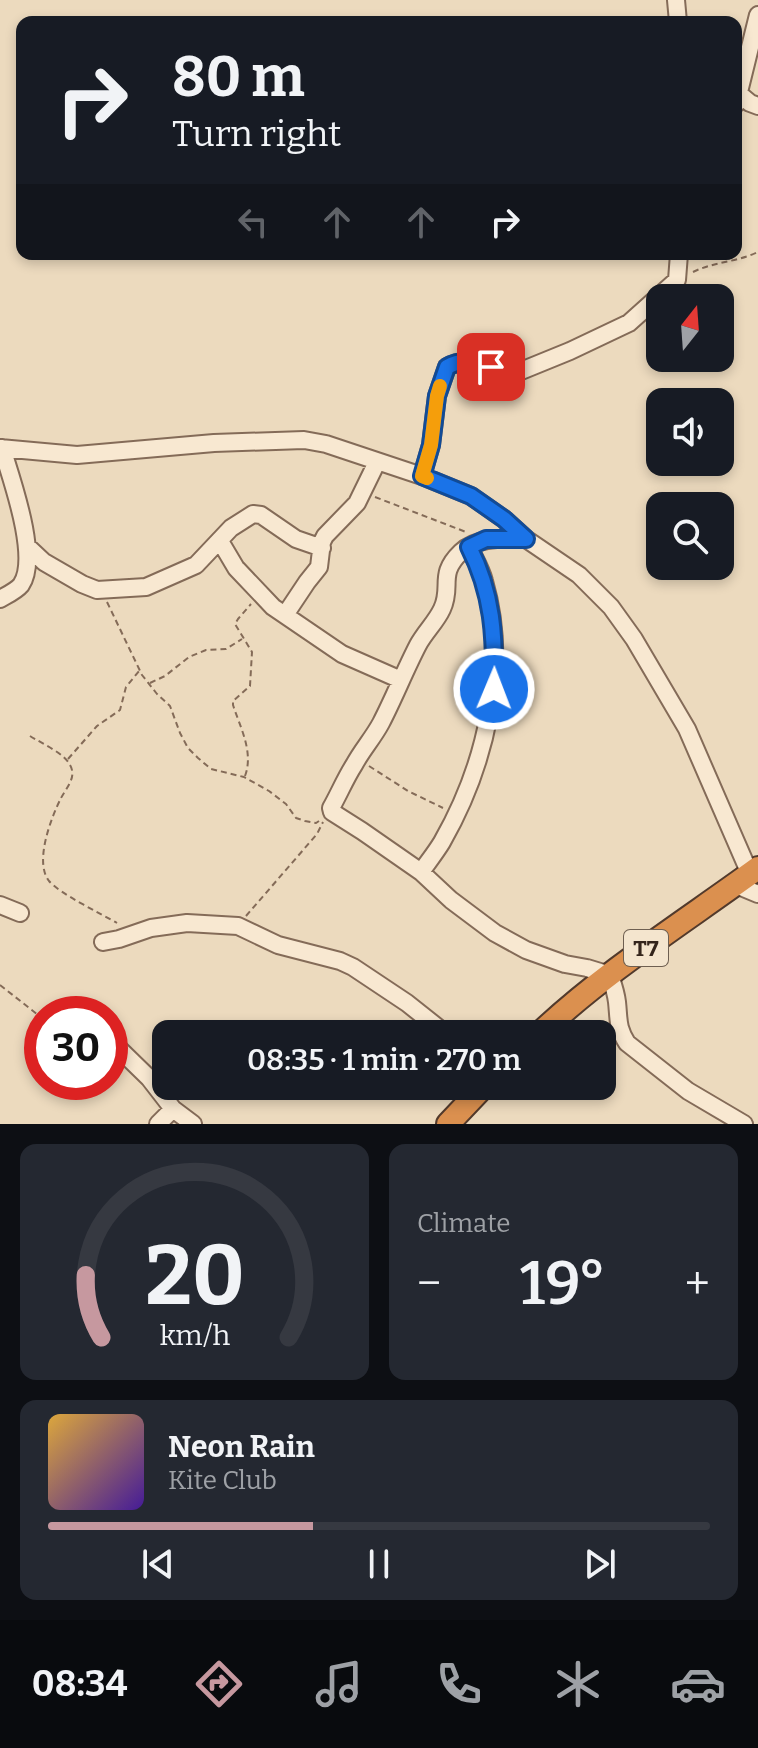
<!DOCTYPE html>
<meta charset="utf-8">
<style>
body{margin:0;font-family:Bitter,serif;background:#242831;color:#f1f3f6;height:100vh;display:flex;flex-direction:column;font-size:30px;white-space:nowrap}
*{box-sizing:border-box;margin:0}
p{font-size:26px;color:#9ea1a6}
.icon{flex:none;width:44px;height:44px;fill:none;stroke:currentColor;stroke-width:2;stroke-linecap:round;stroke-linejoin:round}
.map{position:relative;height:1124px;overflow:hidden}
.details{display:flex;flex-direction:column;gap:20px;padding:20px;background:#0d0f14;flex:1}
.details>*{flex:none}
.hud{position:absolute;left:16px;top:16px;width:726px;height:244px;border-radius:16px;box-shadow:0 4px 12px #0003;background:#171b24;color:#f1f3f6;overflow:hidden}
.needle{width:52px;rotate:17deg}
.controls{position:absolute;left:646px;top:284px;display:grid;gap:16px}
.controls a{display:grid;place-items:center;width:88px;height:88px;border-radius:16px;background:#171b24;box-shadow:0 4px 12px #0003;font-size:40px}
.speed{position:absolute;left:24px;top:996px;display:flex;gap:16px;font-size:40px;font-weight:700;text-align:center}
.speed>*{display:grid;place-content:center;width:104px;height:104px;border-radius:50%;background:#171b24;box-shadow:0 4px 12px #0003;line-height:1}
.speed .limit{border:12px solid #d22;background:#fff;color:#111}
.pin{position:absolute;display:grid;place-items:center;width:68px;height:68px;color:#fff;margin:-34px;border-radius:16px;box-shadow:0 4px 12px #0006}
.me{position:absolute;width:88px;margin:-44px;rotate:1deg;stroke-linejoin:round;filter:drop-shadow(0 0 6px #0008)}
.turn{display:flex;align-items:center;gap:28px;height:168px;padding:0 24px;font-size:36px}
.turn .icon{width:104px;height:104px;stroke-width:2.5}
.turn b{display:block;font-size:56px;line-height:68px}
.lanes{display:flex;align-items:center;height:76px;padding:0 24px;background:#0003;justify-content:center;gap:40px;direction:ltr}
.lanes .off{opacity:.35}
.big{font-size:60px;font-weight:600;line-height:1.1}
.details .widget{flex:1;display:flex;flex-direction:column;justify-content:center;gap:12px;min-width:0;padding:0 28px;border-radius:16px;background:#242831}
.details .dial{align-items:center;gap:0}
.dial svg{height:208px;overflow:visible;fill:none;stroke:#363941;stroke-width:7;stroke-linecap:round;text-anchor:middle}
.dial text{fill:#f1f3f6;stroke:none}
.song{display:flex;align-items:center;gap:24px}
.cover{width:96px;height:96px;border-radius:12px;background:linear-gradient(135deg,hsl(40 70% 55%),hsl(260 70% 35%))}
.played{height:8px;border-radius:4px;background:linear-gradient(90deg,#c6989f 40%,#363941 40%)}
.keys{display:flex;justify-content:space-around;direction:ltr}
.heat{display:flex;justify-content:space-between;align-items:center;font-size:44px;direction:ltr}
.details .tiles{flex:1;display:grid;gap:20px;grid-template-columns:1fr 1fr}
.widget:last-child{grid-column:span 2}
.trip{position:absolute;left:152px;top:1020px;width:464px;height:80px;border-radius:16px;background:#171b24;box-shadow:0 4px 12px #0003;font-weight:600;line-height:80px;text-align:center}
.tabs{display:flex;height:128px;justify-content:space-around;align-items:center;background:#090b0e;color:#9ea1a6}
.tabs .icon{width:56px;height:56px}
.tabs .selected{color:#c6989f}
.tabs b{font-size:36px;color:#f1f3f6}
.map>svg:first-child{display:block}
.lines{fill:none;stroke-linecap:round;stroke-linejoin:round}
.minor-casing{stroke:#846b58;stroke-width:20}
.highway-casing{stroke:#523a2c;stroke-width:26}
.path{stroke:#846b58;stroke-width:2;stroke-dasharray:6 4;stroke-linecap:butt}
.minor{stroke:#f8e8d1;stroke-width:16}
.highway{stroke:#db904f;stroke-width:22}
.route-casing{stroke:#114b97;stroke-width:20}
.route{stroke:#1a73e8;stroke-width:14}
.slow{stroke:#f59e0b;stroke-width:14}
.labels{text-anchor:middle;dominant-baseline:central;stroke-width:6;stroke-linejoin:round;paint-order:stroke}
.shield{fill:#f4e5ce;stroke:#6e5f51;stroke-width:2}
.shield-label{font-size:22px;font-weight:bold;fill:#34251c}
</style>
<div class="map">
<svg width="758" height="1124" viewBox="0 0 758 1124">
<rect width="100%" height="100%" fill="#ecdabe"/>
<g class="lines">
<g class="minor-casing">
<path id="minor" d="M676,0l2,22
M738,93l12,10 8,3
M736,104l22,-89
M0,448l77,7 137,-12 90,-3 22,4 96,32 49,20 33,23 22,20 53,36 32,32 23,32 53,90 63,145
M422,476l9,-31 6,-49 10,-29c24,-14 45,7 69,6l54,-22 59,-28 48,-43 2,-26
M526,539c-22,0 -48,-3 -65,13 -24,23 -8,34 -19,57 -6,13 -17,23 -24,36 -13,25 -24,53 -37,78 -8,15 -19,27 -27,42 -9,14 -15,29 -23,43l1,4 30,19 59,41 30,28 44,33 31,17 39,14 22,4 23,7c3,9 6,18 7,27 2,18 0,25 10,41l61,48 56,33
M220,541l16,27 37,39 69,47 59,26
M28,547l16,15 38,22 15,6 49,-3 50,-22 35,-37 22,-14 8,1 35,24 26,9
M0,599c7,-4 16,-8 21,-14 19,-27 -10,-107 -19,-137
M285,615l22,-33 12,-15 3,-25 3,-6 32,-33 20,-41
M421,872c7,-10 15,-20 21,-30 44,-77 67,-175 42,-261 -3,-12 -10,-23 -15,-34
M734,884l24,10
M0,905l20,8
M103,942l16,-3 32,-11 36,-5 51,3 40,19 62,16 13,6 54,36 39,31
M112,1042l37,36 24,31 20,15
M158,1124l15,-15"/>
</g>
<g class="highway-casing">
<path id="highway" d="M539,1034c67,-63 145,-112 219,-166
M448,1124l36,-38"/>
</g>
<path class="path" d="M693,272c20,-10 44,-10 65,-20
M375,497l91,35
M107,602l35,73 15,19 13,12 10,27 8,15 10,10 13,11 33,8 25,14 17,13 10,14 9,3 11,2 3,-2
M150,683l15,-7 24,-19 17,-7 20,-1 16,-10
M30,736c11,7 34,17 40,29 7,12 -3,22 -9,33 -10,20 -27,64 -12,83 11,13 51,32 68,42
M68,759l29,-33 23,-16 6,-23 13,-16
M369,766l39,25 35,17
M245,776c9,-24 -5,-49 -12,-71v-4l17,-15 2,-34 -17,-28 3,-5 13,-15
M246,916l71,-82 6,-12
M0,985l42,33"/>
<use href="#minor" class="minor"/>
<use href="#highway" class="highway"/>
</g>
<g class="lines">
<g class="route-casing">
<path id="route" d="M491,367c-15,-5 -29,-9 -44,0l-10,29 -6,49 -9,31 49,20 33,23 22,20h-40l-17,8c24,47 26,90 25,142"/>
</g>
<use href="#route" class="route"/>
<path class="slow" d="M427,478l-5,-2 9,-31 6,-49 3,-10"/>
</g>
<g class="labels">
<rect class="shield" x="624" y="930" width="44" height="36" rx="6"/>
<g class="shield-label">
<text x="646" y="948">T7</text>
</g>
</g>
</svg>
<div class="controls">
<a><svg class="needle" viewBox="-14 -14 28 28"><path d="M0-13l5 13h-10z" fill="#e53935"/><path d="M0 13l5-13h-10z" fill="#9ea1a6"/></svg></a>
<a><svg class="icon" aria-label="sound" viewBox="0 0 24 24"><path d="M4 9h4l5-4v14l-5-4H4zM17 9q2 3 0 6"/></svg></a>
<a><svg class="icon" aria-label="search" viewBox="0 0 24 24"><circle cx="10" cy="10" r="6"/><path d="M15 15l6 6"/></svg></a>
</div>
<div class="speed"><div class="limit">30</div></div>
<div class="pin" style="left:491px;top:367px;background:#d93025"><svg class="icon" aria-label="arrive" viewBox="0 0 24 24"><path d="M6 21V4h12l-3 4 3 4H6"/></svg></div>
<svg class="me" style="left:494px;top:689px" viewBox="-20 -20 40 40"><circle r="17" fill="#1a73e8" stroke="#fff" stroke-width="3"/><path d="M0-11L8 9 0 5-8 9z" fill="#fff"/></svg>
<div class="trip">08:35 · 1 min · 270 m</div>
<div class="hud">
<div class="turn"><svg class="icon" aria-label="right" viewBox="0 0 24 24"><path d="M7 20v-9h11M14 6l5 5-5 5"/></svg><div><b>80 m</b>Turn right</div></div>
<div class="lanes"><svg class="icon off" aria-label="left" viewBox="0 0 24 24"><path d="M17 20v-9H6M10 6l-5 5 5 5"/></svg><svg class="icon off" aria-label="ahead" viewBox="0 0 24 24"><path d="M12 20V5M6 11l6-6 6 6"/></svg><svg class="icon off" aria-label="ahead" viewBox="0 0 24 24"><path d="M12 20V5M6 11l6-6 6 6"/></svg><svg class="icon" aria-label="right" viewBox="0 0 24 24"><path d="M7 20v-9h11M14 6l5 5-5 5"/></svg></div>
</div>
</div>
<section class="details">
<div class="tiles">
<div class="widget dial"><svg viewBox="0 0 100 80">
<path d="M14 69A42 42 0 1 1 86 69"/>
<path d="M14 69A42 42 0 0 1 8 45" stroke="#c6989f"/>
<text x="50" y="56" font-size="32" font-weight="700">20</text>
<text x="50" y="72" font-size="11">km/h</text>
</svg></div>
<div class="widget"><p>Climate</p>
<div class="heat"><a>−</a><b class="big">19°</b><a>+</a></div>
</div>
<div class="widget">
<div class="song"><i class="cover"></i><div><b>Neon Rain</b><p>Kite Club</p></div></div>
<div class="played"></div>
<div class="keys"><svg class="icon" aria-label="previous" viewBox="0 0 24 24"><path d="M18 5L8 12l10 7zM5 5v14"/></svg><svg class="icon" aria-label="pause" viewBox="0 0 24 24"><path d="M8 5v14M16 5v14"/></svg><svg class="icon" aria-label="next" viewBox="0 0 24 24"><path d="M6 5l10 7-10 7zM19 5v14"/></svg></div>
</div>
</div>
</section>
<nav class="tabs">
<b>08:34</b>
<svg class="icon selected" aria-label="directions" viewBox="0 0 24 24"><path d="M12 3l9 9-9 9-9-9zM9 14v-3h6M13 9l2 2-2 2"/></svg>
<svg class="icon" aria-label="music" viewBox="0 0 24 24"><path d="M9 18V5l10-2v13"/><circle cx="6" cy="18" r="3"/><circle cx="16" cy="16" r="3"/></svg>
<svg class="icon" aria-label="phone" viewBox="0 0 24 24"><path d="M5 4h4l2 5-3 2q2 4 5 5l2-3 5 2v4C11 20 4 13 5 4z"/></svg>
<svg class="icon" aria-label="climate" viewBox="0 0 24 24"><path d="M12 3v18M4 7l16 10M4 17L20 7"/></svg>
<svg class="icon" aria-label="car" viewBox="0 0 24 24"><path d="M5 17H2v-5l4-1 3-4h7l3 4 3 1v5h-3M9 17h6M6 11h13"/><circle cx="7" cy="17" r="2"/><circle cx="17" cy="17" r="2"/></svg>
</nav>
